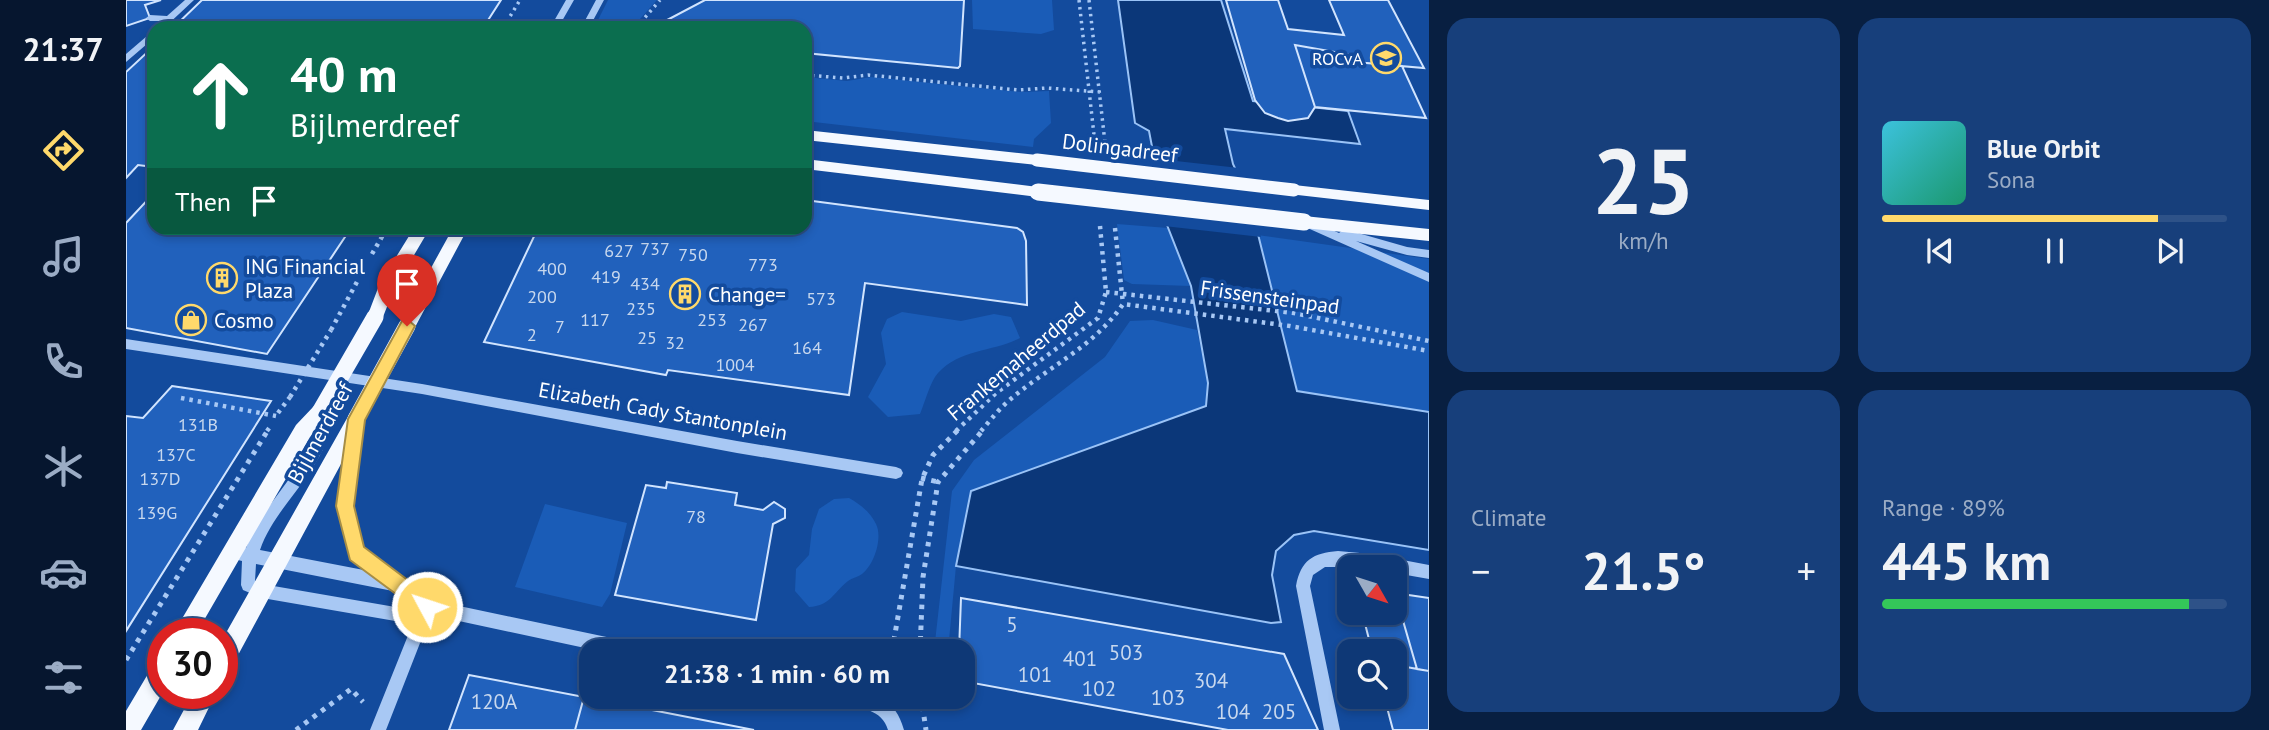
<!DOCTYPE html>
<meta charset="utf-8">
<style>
body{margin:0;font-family:"PT Sans",sans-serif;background:#173f7b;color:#f1f3f6;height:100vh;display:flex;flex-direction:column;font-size:26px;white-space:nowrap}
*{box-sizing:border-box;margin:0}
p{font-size:23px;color:#9bacc5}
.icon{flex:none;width:38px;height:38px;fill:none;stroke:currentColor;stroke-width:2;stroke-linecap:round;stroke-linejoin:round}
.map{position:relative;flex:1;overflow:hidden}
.sheet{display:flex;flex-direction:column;gap:18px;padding:18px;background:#081f41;width:840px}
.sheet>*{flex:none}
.top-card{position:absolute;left:21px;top:21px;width:665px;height:214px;border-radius:21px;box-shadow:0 4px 10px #0003,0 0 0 2px #2e5288;background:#0b6e4f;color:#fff;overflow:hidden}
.needle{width:46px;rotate:129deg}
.tools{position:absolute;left:1211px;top:555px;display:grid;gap:14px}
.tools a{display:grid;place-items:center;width:70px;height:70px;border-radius:14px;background:#0e3876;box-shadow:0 4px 10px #0003,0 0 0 2px #2e5288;font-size:35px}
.speed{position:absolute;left:21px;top:618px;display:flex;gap:14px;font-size:35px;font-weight:700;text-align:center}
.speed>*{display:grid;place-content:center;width:91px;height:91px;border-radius:50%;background:#0e3876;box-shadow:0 4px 10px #0003,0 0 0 2px #2e5288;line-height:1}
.speed .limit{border:10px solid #d22;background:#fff;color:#111}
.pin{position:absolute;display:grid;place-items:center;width:60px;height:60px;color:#fff;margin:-72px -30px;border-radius:50% 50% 50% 0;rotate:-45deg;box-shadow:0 0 7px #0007}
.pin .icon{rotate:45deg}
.me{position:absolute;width:77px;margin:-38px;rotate:310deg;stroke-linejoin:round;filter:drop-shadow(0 0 5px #0008)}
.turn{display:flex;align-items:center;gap:24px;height:147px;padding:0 28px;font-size:32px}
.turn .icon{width:91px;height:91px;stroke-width:2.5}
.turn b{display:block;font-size:49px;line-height:60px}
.then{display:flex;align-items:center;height:66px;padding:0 28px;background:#0003;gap:14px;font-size:26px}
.big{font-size:52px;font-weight:700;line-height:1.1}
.sheet .widget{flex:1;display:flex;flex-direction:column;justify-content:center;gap:10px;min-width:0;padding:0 24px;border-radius:21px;background:#173f7b}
.sheet .dial{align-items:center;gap:0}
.dial b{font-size:91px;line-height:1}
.song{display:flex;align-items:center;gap:21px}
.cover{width:84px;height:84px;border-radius:10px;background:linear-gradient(135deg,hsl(190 70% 55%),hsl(160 70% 35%))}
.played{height:7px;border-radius:4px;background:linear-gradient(90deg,#ffd96b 80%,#2e5288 80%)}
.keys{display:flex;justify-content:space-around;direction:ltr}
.heat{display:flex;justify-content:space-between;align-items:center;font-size:38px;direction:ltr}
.charge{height:10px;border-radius:5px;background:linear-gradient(90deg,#34c759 89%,#2e5288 0)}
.sheet .tiles{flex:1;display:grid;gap:18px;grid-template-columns:repeat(2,1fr)}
.trip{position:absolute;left:453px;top:639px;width:396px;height:70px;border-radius:21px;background:#0e3876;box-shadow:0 4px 10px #0003,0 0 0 2px #2e5288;font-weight:700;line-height:70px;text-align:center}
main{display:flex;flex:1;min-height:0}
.tabs{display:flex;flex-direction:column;width:126px;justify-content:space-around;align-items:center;background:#06162f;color:#9bacc5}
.tabs .icon{width:49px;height:49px}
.tabs .active{color:#ffd96b}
.tabs b{font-size:32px;color:#f1f3f6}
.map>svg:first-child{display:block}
.green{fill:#1a5cb7}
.water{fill:#0b3779;stroke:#9ac3f7;stroke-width:2}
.pier{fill:#134b9d}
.building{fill:#2161bc;stroke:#d1e4fe;stroke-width:2}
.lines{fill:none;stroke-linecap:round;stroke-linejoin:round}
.path-far2{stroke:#a8c8f4;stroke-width:3.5;stroke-dasharray:2.5 4.5;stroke-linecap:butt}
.path-far1{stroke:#a8c8f4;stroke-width:4.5;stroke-dasharray:3.5 5;stroke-linecap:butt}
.path{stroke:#a8c8f4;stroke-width:5;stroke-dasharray:4.5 6;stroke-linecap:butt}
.minor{fill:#a8c8f4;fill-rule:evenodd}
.major{fill:#f5f9ff;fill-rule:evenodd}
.path-bridge{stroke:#a8c8f4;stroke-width:4.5;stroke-dasharray:3.5 5;stroke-linecap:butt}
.major-bridge-far1{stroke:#f5f9ff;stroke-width:13}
.major-bridge{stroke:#f5f9ff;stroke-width:17}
.route{fill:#ffd96b;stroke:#a68d46;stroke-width:2}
.labels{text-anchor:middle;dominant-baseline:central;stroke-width:7;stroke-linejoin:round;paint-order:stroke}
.far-poi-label{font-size:18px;fill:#fff;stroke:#134b9d;text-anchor:end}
.number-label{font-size:18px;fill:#c8d8ee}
.street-label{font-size:21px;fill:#fff;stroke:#134b9d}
.poi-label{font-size:21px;fill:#fff;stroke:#134b9d;text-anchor:start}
.near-number-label{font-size:21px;fill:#c8d8ee}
</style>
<main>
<nav class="tabs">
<b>21:37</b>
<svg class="icon active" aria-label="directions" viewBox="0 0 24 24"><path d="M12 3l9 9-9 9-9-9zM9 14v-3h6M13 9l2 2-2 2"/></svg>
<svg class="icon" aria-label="music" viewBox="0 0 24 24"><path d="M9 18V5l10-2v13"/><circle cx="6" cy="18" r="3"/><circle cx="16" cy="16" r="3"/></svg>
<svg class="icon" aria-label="phone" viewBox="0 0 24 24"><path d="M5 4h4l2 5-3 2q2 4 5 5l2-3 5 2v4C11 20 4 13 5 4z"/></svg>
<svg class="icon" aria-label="climate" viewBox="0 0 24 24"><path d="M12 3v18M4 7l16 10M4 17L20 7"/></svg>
<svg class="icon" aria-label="car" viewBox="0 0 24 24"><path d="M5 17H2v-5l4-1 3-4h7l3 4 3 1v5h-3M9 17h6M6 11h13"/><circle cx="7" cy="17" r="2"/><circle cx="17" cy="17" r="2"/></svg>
<svg class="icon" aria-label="filters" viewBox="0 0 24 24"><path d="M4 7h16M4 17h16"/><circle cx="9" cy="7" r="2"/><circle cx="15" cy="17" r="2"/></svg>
</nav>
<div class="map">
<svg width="1303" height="730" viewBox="0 0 1303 730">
<rect width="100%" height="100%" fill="#134b9d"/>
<path class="green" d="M482,0h49l-25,28h-38z
M846,0h80l2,30 -13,4 -68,-5z
M679,77l42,4 24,-4 150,15 28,-1 2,32 -17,16 -1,8 -228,-26z
M991,224l51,4 23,58 -59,-2 -8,-4z
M1131,235l172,24v153l-132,-21z
M776,312l59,9 33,-7 17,3 9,21c-27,14 -60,11 -82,35 -8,9 -13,29 -18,41l-32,3 -20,-20 18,-33 -5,-31 6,-14z
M1027,320l44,10 11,53 -2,23 -235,85 -15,75 -8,85h-14l18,-160 22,-31 131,-103 25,-36z
M723,498c11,6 22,15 27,26 7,14 -2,41 -14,50 -4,3 -10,4 -14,7 -15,12 -18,25 -39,26l-14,-16 1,-22 13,-14 3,-26 7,-20 15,-10z
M419,504l82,19 -17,71 -8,13 -87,-20z"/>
<path class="water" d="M992,0h103l32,101 95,10 12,33 -135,-15 8,35 16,34 48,193 132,21v138l-115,-19 -20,4 -18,16 -4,24 9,47 -10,1 -315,-57 15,-75 235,-85 2,-23 -17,-97 -24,-61 -18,-94 -14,-8z"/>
<path class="pier" d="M1023,158l90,10 13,29 9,40 -97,-11z"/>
<path class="building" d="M0,0h35l-16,5 5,13 -24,8z
M76,0h299l-18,28h-310z
M579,0h259l-4,66 -2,2 -153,-15v-25h-153z
M1100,0h52l10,29 56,6 -15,-35h59l36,68 -69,-6 -4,-7 -56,-10 20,62 -7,11 -20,3 -10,-3 -13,-5 -10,-13z
M1169,45l56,10 4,7 47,4 24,52 -111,-11z
M28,46v121l-16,-2 -12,13v-106z
M28,193v35h197l-84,126 -141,-26v-105z
M679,200l212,28 6,4 3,9 1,64 -162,-22 -16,112 -181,-25 -2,5 -182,-33 54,-114h267z
M46,386l99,15 -145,230v-215l17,2z
M541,482l70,11 -2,12 28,5 11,-8 11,7v9l-12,6 -17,96 -141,-25 31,-110 20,3z
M1269,593l22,76 -22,-4v-14h-23l-10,-39h33z
M1269,593l34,5v73l-12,-2z
M835,598l323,56 34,76h-90l-266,-49v-30h-3z
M1269,665l34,6v59h-36l-9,-34h11z
M343,675l115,22 -9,33h-126z
M458,697l22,4 148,29h-179z"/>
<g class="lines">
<path class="path-far2" d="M953,0l16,144
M963,0l16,143
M377,28l17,-28
M510,28l24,-28
M679,75l38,3 25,-3 150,15 29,-2 53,4"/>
<path class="path-far1" d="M989,228l8,76
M246,254l15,-26
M980,292l188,21 135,28
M205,330l27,-50
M55,398l95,18
M152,413l12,-16
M141,431l3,-4
M830,431l40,-38 102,-75 8,-26 -6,-66
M855,431c7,-8 14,-17 22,-25 38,-36 90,-57 120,-102l167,22 139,25"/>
<path class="path" d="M795,478l17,4
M766,651l30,-172 11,-24 25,-25
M794,651l3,-74 15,-95 45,-52
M0,660l142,-230
M795,696l5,34
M170,730l55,-41 12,13"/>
<path class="minor" d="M59,0h9l-30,28h-9l7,-7h-12l-4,-3 4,-3 17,1z
M440,0h8l-16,28h-8z
M470,0h8l-15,28h-8z
M28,30v8l-28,24v-8z
M1181,219l32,14 5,-4 63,18 22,3v8l-22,-3 -51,-14 73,32v9l-126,-56 -1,-3z
M0,339l296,45 315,57 159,26 5,2 2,4 -2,4 -5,2 -159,-26 -315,-59 -296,-45z
M194,406l5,2 1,4c1,9 3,18 1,27 -14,41 -53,70 -67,111l109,21 -18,-13 -13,-52 11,-79 1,-4 5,-2 5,2 1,4 -9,79 10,43 45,31 24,20 204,43 5,3 3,5h-44l-168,-36 -45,115h-16l45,-112 -14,4 -139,-24 -19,-8 -2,-5 1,-24 -16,-4 -2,-5 2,-5 5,-2 15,3c15,-40 49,-69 67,-108 4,-10 -1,-22 2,-32zM130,564l142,28 14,12 -11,4 -139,-24 -7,-3z
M1212,551l33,3 58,11v14l-34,-6v-6h-70l-12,8 -3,11 30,144h-16l-28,-144c5,-26 17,-33 42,-35z
M715,696c32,0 53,-2 63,34h-16c-6,-21 -27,-21 -45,-28z"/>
<path class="major" d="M679,130l232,25 7,5 -7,5 -232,-25z
M679,159l233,28 7,5 -7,5 -233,-28z
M1168,185l135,15v10l-140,-16 -2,-4z
M1178,216l125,13v12l-125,-13 -8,-6z
M288,228h16l-36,61 -13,33h-12l-2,-5 13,-34z
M327,228h15l-55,103h-12l-2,-5z
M194,404l6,2 3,6 -19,25 -114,197h-23l123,-209 18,-19z
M230,411l6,2 3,6 -3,6 -132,245 -8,3v-33l128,-227z
M37,659v33l-22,38h-15v-19l29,-49z
M67,693h23l-18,37h-25z"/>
<path class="path-bridge" d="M164,397l41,-67"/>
<path class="major-bridge-far1" d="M911,160l257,30"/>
<path class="major-bridge" d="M912,192l266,30
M194,412l55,-95
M230,419l51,-93"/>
</g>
<path class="route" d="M281,319l8,7 -50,94 -11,86 10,41 70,53 3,7 -3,7 -7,3 -77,-57 -14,-54 12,-87 54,-98z"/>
<defs>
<g id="school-ring" transform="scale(1.575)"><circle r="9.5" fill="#134b9d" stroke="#ffd96b" stroke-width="1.5"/><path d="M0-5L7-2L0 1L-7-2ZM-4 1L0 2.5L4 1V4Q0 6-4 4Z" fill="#ffd96b"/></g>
<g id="building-ring" transform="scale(1.575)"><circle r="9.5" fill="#134b9d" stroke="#ffd96b" stroke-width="1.5"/><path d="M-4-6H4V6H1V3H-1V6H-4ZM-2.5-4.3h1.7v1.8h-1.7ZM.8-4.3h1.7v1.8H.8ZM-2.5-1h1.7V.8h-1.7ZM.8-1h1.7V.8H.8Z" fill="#ffd96b"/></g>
<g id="shop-ring" transform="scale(1.575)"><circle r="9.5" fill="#134b9d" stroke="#ffd96b" stroke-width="1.5"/><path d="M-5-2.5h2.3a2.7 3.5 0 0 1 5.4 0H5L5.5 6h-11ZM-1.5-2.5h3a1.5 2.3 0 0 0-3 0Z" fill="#ffd96b"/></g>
</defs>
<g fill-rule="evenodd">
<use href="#school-ring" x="1260" y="58"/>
<use href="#building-ring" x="96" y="278"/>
<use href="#building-ring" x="559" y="294"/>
<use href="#shop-ring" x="65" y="320"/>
</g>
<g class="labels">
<g class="far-poi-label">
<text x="1237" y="58">ROCvA</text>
</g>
<g class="number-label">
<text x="529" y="248">737</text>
<text x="493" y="250">627</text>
<text x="567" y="254">750</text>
<text x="637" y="264">773</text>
<text x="426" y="268">400</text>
<text x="480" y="276">419</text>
<text x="519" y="283">434</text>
<text x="416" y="296">200</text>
<text x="695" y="298">573</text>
<text x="515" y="308">235</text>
<text x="469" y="319">117</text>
<text x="586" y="319">253</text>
<text x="627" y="324">267</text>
<text x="434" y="326">7</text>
<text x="406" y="334">2</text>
<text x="521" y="337">25</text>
<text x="549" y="342">32</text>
<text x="681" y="347">164</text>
<text x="609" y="364">1004</text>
<text x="72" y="424">131B</text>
<text x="50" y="454">137C</text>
<text x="34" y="478">137D</text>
<text x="31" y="512">139G</text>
<text x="570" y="516">78</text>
</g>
<g class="street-label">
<text transform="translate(994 148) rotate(7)">Dolingadreef</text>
<text transform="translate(1144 297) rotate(8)">Frissensteinpad</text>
<text transform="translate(890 361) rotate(-40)">Frankemaheerdpad</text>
<text transform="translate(537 411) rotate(10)">Elizabeth Cady Stantonplein</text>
<text transform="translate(194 433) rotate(-61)">Bijlmerdreef</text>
</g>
<g class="poi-label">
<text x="119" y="266">ING Financial<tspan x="119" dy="24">Plaza</tspan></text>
<text x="582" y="294">Change=</text>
<text x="88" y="320">Cosmo</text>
</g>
<g class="near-number-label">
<text x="886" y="624">5</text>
<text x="1000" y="652">503</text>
<text x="954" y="658">401</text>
<text x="909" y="674">101</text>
<text x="1085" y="680">304</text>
<text x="973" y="688">102</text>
<text x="1042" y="697">103</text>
<text x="368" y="701">120A</text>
<text x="1107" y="711">104</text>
<text x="1153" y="711">205</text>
</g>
</g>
</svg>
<div class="tools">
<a><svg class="needle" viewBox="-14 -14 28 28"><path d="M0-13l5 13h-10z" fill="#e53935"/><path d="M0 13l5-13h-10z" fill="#9bacc5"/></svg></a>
<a><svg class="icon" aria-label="search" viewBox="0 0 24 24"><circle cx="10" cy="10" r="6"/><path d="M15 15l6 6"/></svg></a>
</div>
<div class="speed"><div class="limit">30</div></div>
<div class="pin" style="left:281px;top:326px;background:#d93025"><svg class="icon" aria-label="arrive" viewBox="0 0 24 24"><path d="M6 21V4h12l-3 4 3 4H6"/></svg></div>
<svg class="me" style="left:301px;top:607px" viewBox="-20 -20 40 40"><circle r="17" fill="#ffd96b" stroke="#fff" stroke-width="3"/><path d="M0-11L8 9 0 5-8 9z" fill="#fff"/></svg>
<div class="trip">21:38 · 1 min · 60 m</div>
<div class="top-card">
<div class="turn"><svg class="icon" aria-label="ahead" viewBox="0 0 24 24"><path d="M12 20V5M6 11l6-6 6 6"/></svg><div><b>40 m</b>Bijlmerdreef</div></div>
<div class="then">Then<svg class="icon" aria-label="arrive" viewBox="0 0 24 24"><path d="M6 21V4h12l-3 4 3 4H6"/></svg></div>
</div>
</div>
<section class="sheet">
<div class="tiles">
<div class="widget dial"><b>25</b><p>km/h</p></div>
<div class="widget">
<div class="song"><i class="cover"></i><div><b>Blue Orbit</b><p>Sona</p></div></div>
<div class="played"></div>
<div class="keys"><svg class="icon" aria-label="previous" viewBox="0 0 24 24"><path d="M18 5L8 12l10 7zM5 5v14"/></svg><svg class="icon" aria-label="pause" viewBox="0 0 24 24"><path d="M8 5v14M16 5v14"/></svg><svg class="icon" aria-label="next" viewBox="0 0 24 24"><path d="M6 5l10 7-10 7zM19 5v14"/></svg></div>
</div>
<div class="widget"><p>Climate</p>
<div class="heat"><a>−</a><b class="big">21.5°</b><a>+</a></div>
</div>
<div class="widget"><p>Range · 89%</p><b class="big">445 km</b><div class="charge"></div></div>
</div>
</section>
</main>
